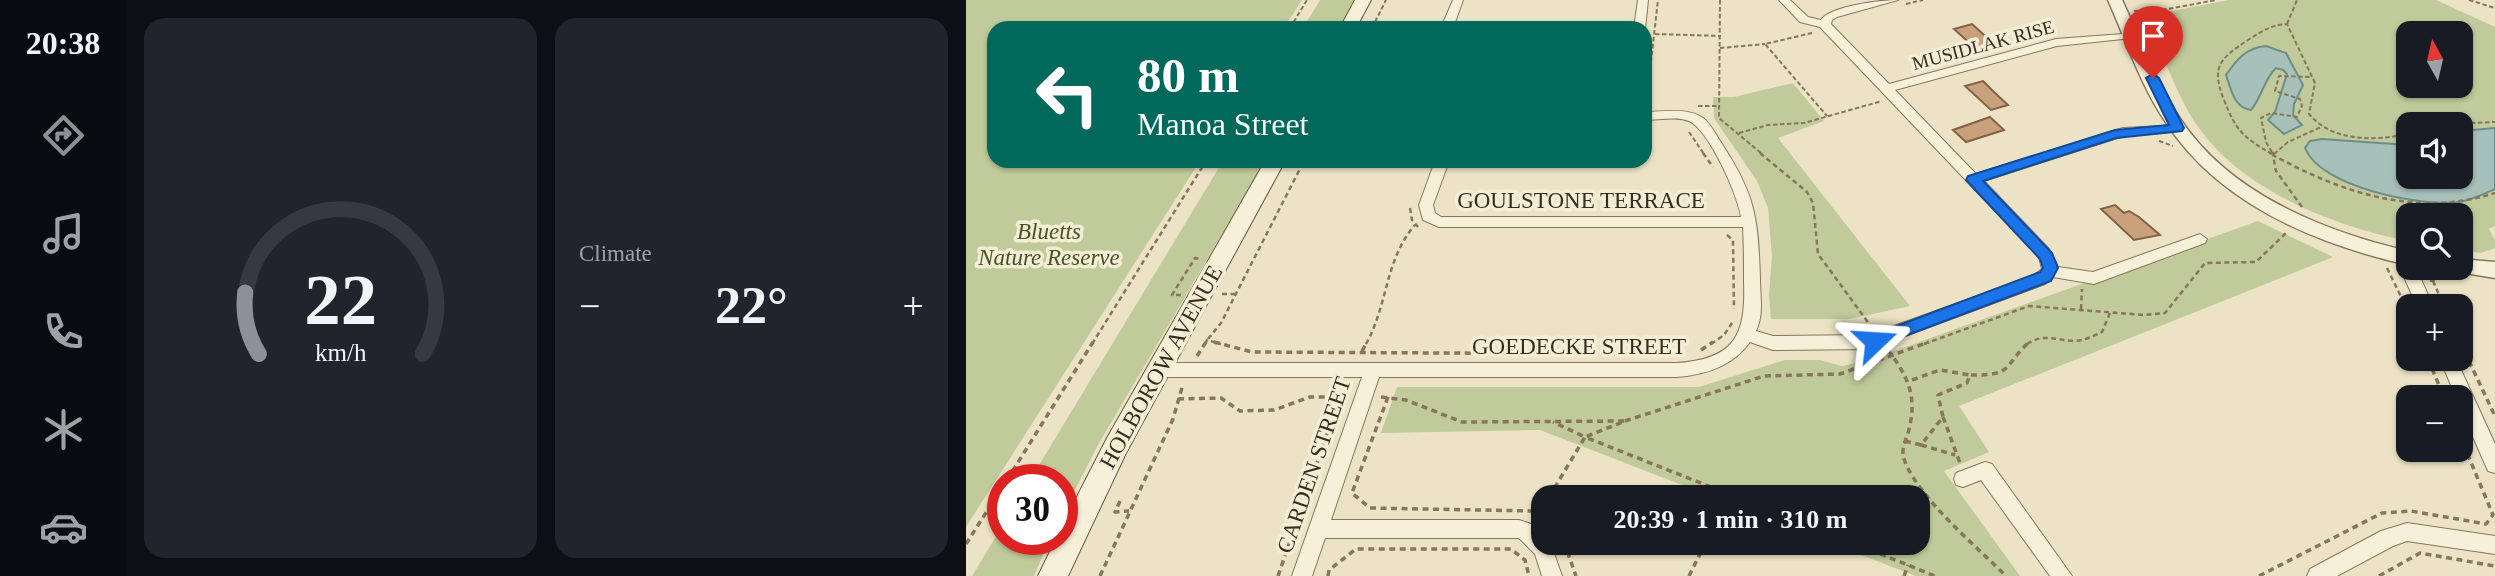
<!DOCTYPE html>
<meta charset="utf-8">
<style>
body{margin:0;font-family:Georgia,serif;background:#20242c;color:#f1f3f6;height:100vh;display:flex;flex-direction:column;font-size:26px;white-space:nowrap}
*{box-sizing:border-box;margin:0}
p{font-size:23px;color:#9ea1a6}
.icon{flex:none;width:38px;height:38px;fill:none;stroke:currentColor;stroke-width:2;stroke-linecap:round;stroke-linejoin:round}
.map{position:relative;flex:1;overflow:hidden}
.details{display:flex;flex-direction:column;gap:18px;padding:18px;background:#0d0f14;width:840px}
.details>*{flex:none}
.top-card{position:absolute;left:21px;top:21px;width:665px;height:147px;border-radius:21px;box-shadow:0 2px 5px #0004;background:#00695c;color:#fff;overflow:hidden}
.needle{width:46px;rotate:352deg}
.buttons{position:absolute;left:1430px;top:21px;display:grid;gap:14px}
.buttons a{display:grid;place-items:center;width:77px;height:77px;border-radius:14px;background:#171b24;box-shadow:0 2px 5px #0004;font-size:35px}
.speed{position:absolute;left:21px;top:464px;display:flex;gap:14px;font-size:35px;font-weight:700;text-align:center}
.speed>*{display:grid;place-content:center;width:91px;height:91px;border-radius:50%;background:#171b24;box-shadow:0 2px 5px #0004;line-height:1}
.speed .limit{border:10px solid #d22;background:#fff;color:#111}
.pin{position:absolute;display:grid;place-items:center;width:60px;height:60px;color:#fff;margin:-72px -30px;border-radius:50% 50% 50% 0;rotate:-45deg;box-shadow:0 0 7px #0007}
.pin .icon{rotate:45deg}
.me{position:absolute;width:77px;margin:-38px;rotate:70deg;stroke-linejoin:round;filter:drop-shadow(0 0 5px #0008)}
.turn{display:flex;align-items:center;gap:24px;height:147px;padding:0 35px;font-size:32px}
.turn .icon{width:91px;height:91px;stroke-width:2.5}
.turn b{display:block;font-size:49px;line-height:60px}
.big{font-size:52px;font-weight:600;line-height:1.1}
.details .tile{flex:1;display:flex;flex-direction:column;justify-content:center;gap:10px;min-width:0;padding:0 24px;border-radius:21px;background:#20242c}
.details .dial{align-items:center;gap:0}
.dial svg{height:182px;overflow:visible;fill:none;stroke:#363941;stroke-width:7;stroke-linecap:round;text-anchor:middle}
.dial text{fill:#f1f3f6;stroke:none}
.heat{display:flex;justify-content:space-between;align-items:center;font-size:38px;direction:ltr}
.details .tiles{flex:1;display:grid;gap:18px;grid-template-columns:repeat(2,1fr)}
.trip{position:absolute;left:565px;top:485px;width:399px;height:70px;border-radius:21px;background:#171b24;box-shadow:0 2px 5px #0004;font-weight:600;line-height:70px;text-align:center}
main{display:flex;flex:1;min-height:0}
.dock{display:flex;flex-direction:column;width:126px;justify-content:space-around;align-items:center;background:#090b0e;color:#9ea1a6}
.dock .icon{width:49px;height:49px}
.dock .current{color:#8c9099}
.dock b{font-size:32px;color:#f1f3f6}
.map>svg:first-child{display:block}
.green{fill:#c1ca9a;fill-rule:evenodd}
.water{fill:#a7c0ba;stroke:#6e8e88;stroke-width:2}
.building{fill:#c9a27d;stroke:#856243;stroke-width:2}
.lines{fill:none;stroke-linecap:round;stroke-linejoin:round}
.minor-casing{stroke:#87765c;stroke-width:2}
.tertiary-casing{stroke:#87765c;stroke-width:3}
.secondary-casing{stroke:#68573f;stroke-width:2}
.path-far2{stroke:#87765c;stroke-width:2;stroke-dasharray:4.5 2.5;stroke-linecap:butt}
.path-far1{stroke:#87765c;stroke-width:2.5;stroke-dasharray:5 3.5;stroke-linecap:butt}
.path{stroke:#87765c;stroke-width:3.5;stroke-dasharray:6 4.5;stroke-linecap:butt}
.minor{fill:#f7f0d9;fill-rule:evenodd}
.tertiary{fill:#f7f0d9;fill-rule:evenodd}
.secondary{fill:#f7f0d9;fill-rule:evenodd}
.route{fill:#1a73e8;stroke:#114b97;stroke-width:2}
.labels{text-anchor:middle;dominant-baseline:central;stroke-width:7;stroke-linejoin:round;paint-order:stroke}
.far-street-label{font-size:19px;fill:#372d1f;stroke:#f4edd5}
.street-label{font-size:23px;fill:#372d1f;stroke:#f4edd5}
.park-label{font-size:23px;font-style:italic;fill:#455327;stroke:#f4edd5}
</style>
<main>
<nav class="dock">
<b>20:38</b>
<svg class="icon current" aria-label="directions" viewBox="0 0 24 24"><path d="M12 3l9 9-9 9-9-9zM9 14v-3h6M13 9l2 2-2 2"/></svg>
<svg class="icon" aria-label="music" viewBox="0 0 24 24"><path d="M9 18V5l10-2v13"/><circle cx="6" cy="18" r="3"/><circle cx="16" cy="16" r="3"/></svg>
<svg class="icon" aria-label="phone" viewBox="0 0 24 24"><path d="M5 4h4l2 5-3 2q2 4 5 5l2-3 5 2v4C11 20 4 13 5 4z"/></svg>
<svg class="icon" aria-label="climate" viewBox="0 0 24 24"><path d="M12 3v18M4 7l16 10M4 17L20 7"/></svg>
<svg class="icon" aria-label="car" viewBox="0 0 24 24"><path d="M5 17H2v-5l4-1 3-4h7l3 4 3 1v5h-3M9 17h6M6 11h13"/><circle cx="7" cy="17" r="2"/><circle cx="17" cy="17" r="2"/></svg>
</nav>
<section class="details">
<div class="tiles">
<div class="tile dial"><svg viewBox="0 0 100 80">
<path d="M14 69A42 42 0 1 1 86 69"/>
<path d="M14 69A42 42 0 0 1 8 42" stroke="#8c9099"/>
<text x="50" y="56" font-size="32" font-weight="700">22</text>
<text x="50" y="72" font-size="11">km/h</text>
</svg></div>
<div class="tile"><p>Climate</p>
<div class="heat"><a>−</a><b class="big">22°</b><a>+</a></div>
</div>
</div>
</section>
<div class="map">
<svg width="1529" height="576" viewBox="0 0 1529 576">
<rect width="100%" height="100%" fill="#ece3c6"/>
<path class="green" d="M0,0h336l-18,28h-290v133h206l-234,366z
M354,0h35l-16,28h-36z
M1263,0h207l59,27v199l-6,3 6,11v8l-14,5 -20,-3 -1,-35h-52v26c-72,-14 -166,-51 -209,-113 -21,-28 -38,-79 -53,-112zM1442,33h52v53h-52zM1442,124h52v53h-52z
M827,83l31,38 -46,17 132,168 -61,13h-78l-2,-24 3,-39 -4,-48 -11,-27 -43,-63 -1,-21h21z
M257,161h42l-167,284 -36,70v-35h-32z
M1292,221l75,36 -374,149 30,46 -45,19 76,105h-104l-86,-33 88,-1v-45h-205l-173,-67 -159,3 16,-46h302l86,-27h35l22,6 24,-5z
M37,525v14h47l-16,37h-62z"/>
<path class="water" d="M1300,46l20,7 17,32 -9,19 -1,11 9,10 -18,9 -16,-14 7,-8 12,-38 -4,-4 -7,-2c-12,11 -14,29 -25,42 -17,-2 -20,-21 -25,-35 11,-16 20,-27 40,-29z
M1529,128v61c-11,5 -23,11 -36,13 -38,5 -139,-15 -154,-54l5,-7 12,-2 86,6v32h52l1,-46z"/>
<path class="building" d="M1006,24l11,10 12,10 -20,4 -21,-19z
M1017,81l11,11 14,13 -17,5 -26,-24z
M1024,117l14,13 -38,12 -13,-12z
M1149,205l9,8 5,-2 10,6 21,18 -26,5 -33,-31z"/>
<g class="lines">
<g class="minor-casing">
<path id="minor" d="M487,0h10l-10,28h-12z
M672,0h10l-3,29 -11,-1z
M813,0h11l18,17 13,3c9,-14 60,-20 77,-20l-61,17 -5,3 -1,4 58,60 167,-45 80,-6 2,2 -6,3 -75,8 -162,44 81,84 147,-46 59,-3v6l-58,5 -140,45 65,68 9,18 35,5 107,-38 7,5 -2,4 -111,41 -41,-7 -8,7 -175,65 -97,1 -23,-8c-17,24 -45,33 -73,35h-298l-48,143h188l15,5 10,8v9h6l12,34h-20l-7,-22 -16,-16h-194l-13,38h-20l70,-199h-204l-6,-2 -3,-5 3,-5 6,-2h519c57,-4 69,-27 67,-80 0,-19 0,-37 -1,-56h-304l-16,-7 -4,-15 16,-44h14l-16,44 2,8 6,4h300c-3,-22 -32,-87 -52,-96 -13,-5 -30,-1 -44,-1v-8c18,0 42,-5 58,6 8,6 13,17 19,26 34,52 36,74 38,135 0,18 4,35 -4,52l17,5 96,-1 164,-59 9,-7 -3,-12 -219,-230 -20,-5z
M1442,262v6h8l17,38h-16l-17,-38z
M1474,359h16l39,85v29l-7,-2 -28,-64v-10h-4z
M1019,462l7,2 80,112h-22l-69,-96 -18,7 -7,-2 -2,-6 2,-6z
M1441,523l88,13v18l-88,-13 -14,5 -56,30h-30l3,-7 71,-38z"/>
</g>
<g class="tertiary-casing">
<path id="tertiary" d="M1142,0h14c19,40 34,83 59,120 49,74 144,112 227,131v14c-92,-21 -190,-61 -243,-144 -25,-37 -39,-81 -57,-121z
M1494,259l35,3v16l-42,-7 -2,-3h9z"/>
</g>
<g class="secondary-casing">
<path id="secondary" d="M389,0h16l-15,28h-16z
M299,161h20l-159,292 -58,123h-30l18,-37h6v-13l45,-88z"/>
</g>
<path class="path-far2" d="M754,0l-1,118 43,36
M1503,0l26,8
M940,4l17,-4
M1168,11l34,-2 48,-9
M1321,24l10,-24
M324,28l17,-28
M406,28l14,-28
M846,33l-47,11 62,72
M689,34l66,2
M754,48l45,-4
M680,104l12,-104
M732,106h21
M1477,124l52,-2
M723,132l15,22
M773,133l29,-8 36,-2 78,-22
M1193,141l14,5
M1306,152l-6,-10 -5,-24 10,-5 26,4 5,-11 -2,-7 -25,-8 4,-15 33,1
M1306,154c-28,-16 -36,-23 -48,-54 -13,-33 -5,-41 24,-60 14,-9 23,-15 39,-16l28,59 -6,31c23,28 66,27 99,20
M1308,154l14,-12 33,-15"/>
<path class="path-far1" d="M737,153l10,14
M794,153l47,39 6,11 5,51 52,71
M1303,153h7
M1336,207l-26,-36 -3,-16c69,38 144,63 222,38
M444,208l2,12 6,7
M761,235l6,5 1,69
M1421,268l21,43
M1464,281l17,-4
M1467,281l11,25
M256,294h14
M215,295h-9l23,-37 5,1
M1115,309l1,-20
M242,339l13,-16 83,-162
M1494,341l1,3
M126,344l114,-183
M239,344l2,-4 14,4
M400,344c22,-39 19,-85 49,-119
M745,344l13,-9 8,-12
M958,344l105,-38 115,9 21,-2 40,-50 51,-1 31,-30
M1061,344c17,-11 28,-4 46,-3 11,0 20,-5 29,-9l8,-19"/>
<path class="path" d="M248,342l38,10 386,2
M1494,342l35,74
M735,350l12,-8
M922,350c21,28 30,48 20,83 -3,9 -7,17 -4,26 13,38 73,88 102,117
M396,351l5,-9
M231,356l9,-14
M1462,359l16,38
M946,380l28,-10 30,5
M415,397l25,3 56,22 163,-1 -40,16 -32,-15
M422,397l-36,96 18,15 164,3 10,7
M212,399l43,-1 19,13 34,-1 36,-13h37
M977,417l17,46
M659,421l139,-45 76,-2 89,-32
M939,441l16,4 22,-28 -5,-22 29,-12 3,-8c44,1 33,-9 59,-33
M955,445l34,10
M41,480l86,-138
M583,497l36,-60 151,60
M154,501l-5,11 14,-1
M573,514l5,-8
M598,542l12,34
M885,542l84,34
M0,544l37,-58
M134,576l73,-157 10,-35
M312,576l62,-179 -9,-13
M362,576l1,-6 27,-21h155l14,11 4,16
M723,576l17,-34
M938,576l4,-11
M1293,576l123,-63 29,-2 75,13 7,-9 -33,-79
M1413,576l41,-23 75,13"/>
<use href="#minor" class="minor"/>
<use href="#tertiary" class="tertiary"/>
<use href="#secondary" class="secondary"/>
</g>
<path class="route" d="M1187,74l6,4 25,50 -2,3 -66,7 -133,43 69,72 6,15 -7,13 -170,64h-11l-3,-4 3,-5 170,-64 3,-4 -3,-9 -74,-79 2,-4 147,-46 54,-5 -23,-47z"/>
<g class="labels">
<g class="far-street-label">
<text transform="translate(1017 45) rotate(-15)">MUSIDLAK RISE</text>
</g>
<g class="street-label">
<text x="615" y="200">GOULSTONE TERRACE</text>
<text x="613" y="346">GOEDECKE STREET</text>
<text transform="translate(195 367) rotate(-61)">HOLBOROW AVENUE</text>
<text transform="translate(348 465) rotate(-71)">CARDEN STREET</text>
</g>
<g class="park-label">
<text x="83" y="231">Bluetts<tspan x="83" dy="26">Nature Reserve</tspan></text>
</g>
</g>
</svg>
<div class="buttons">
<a><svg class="needle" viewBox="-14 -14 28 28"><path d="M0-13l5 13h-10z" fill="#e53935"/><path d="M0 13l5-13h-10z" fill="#9ea1a6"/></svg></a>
<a><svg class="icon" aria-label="sound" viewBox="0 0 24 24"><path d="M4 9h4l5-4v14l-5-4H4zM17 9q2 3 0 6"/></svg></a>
<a><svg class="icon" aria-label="search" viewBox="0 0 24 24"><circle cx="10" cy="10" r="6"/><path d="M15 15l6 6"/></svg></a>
<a>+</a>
<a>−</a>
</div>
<div class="speed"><div class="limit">30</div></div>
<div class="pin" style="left:1187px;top:78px;background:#d93025"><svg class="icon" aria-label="arrive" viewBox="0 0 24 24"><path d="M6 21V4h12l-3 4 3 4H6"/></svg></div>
<svg class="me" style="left:909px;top:341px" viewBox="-20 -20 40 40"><path d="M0-17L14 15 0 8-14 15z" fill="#1a73e8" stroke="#fff" stroke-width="4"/></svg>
<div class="trip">20:39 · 1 min · 310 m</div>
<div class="top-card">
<div class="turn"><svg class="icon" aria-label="left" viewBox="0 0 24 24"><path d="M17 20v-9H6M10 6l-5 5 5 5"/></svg><div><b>80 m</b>Manoa Street</div></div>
</div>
</div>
</main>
